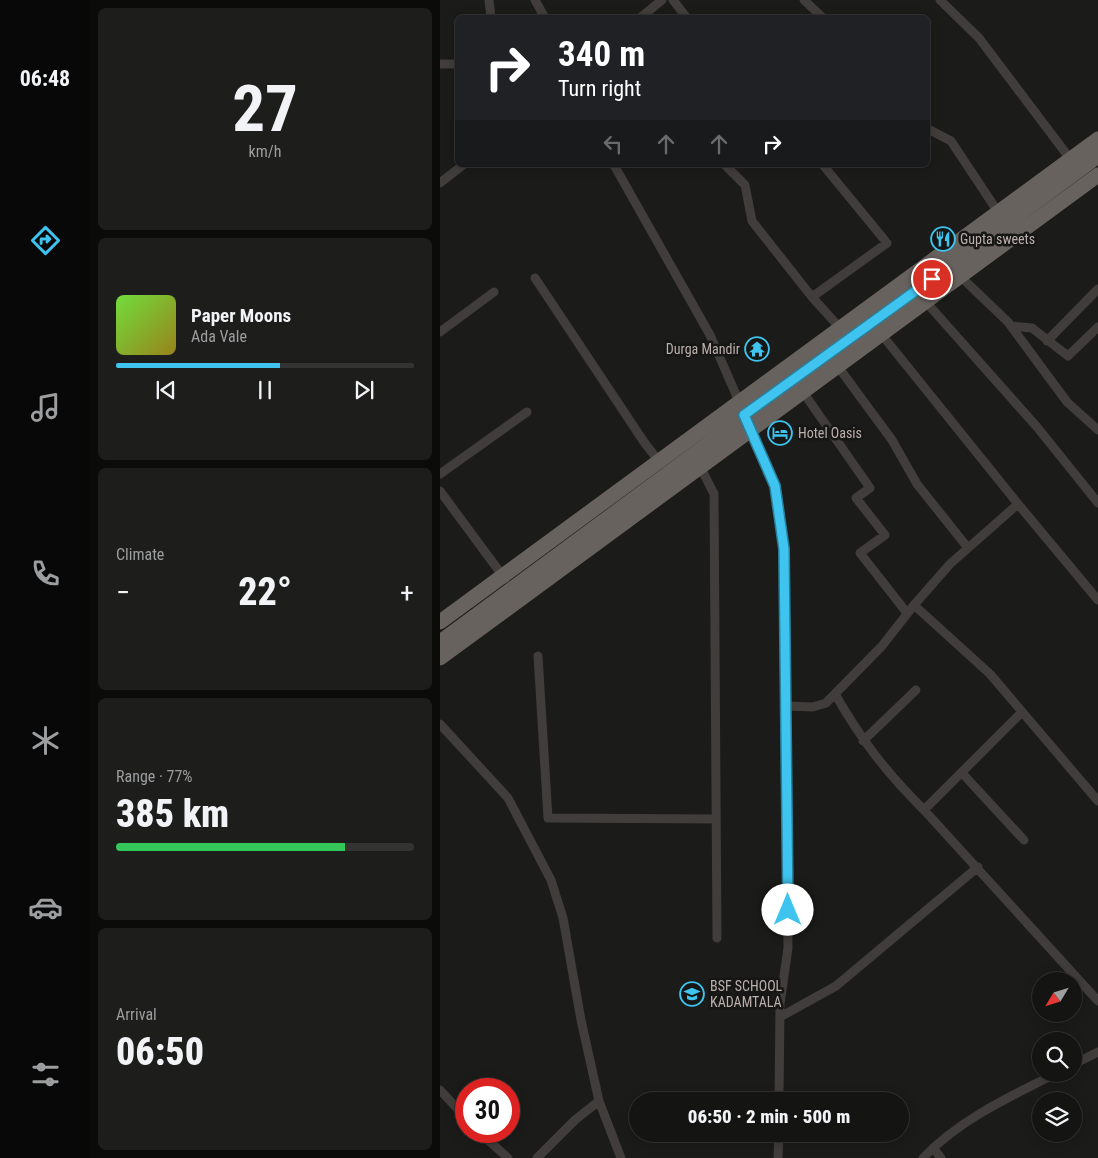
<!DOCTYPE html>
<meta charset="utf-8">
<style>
body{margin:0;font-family:"Roboto Condensed",sans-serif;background:#1d1d1c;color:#f1f3f6;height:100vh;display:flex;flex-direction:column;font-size:19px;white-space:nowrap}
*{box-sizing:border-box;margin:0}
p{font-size:16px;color:#9d9ea0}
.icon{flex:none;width:28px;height:28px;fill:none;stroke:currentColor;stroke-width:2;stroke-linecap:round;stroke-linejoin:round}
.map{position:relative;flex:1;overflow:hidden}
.drawer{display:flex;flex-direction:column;gap:8px;padding:8px;background:#0b0b0a;width:350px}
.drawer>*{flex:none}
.hud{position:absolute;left:15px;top:15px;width:475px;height:152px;border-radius:8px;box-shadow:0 2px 12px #0003,0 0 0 1px #333;background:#202124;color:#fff;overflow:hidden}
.needle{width:32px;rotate:232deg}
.buttons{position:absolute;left:592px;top:972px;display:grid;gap:10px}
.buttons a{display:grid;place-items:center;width:50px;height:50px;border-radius:50%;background:#141413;box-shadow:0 2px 12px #0003,0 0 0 1px #333;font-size:25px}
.speed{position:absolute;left:15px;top:1078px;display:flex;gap:10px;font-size:25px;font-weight:700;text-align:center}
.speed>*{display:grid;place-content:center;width:65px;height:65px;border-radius:50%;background:#141413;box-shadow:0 2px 12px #0003,0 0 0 1px #333;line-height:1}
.speed .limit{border:8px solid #d22;background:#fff;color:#111}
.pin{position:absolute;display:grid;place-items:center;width:42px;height:42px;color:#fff;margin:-21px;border:2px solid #fff;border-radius:50%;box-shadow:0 1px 5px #0007}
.me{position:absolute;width:55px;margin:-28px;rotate:0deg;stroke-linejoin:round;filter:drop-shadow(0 0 4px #0008)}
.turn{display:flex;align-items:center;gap:18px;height:105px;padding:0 20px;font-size:22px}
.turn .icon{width:65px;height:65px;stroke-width:2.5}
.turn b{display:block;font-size:35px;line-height:42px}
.lanes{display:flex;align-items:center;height:48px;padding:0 20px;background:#0003;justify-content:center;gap:25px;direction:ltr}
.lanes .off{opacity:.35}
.big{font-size:38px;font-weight:800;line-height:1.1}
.drawer .tile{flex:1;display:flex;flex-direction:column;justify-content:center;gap:8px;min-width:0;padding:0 18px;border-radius:8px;background:#1d1d1c}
.drawer .dial{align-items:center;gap:0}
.dial b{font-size:65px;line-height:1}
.song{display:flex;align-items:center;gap:15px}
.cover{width:60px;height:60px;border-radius:8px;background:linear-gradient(135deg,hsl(100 70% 55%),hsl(50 70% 35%))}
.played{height:5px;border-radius:2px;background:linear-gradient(90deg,#3ec4ef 55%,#333 55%)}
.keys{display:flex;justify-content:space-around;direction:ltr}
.heat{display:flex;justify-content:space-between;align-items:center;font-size:28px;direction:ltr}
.charge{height:8px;border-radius:4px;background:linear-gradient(90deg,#34c759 77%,#333 0)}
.trip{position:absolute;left:189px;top:1092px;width:280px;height:50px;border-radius:25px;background:#141413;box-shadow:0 2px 12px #0003,0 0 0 1px #333;font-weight:800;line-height:50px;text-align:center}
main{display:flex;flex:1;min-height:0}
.tab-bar{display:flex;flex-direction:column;width:90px;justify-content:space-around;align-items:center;background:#080808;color:#9d9ea0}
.tab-bar .icon{width:35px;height:35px}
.tab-bar .active{color:#3ec4ef}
.tab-bar b{font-size:22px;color:#f1f3f6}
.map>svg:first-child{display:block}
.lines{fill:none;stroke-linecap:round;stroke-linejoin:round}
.minor{stroke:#403d3a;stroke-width:9}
.trunk{stroke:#68625e;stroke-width:15}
.route-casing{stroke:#287f9b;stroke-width:12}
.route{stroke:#3ec4ef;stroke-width:9}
.labels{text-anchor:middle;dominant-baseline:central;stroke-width:5;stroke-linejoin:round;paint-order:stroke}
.poi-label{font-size:14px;fill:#bbb0ac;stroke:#161614;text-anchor:start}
</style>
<main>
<nav class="tab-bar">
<b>06:48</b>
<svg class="icon active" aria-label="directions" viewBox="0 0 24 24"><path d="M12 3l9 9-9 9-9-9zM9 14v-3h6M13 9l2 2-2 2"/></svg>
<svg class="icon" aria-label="music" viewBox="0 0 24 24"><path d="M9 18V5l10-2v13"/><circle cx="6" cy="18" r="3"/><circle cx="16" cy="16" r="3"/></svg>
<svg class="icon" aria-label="phone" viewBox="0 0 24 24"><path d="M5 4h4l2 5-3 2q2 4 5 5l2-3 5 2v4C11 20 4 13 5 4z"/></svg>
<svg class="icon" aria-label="climate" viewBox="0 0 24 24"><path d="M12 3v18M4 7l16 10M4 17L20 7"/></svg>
<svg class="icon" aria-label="car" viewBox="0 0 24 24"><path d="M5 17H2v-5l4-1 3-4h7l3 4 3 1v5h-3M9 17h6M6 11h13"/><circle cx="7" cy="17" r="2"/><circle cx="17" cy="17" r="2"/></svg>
<svg class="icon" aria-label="filters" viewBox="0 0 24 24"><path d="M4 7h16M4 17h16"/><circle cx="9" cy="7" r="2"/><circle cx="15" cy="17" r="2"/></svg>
</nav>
<section class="drawer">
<div class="tile dial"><b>27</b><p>km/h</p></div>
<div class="tile">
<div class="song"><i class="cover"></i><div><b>Paper Moons</b><p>Ada Vale</p></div></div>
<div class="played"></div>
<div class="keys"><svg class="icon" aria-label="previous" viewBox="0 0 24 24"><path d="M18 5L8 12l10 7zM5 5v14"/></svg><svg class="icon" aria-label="pause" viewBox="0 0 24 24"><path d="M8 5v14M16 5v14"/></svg><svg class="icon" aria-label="next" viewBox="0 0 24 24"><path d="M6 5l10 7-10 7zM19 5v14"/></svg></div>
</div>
<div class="tile"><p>Climate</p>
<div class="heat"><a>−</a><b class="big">22°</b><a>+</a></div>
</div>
<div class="tile"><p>Range · 77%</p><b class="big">385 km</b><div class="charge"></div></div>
<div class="tile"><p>Arrival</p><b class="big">06:50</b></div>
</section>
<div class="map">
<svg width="658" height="1158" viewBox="0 0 658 1158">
<rect width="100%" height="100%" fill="#1b1b19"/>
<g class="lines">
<path class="minor" d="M49,0l2,18
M95,0l10,18
M233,0l14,18
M364,0l19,18
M500,0l39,38 92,122
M200,18l22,-18
M0,64h18
M488,129l23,12 47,71
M174,165l96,170 31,71
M285,165l20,20 7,36 60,76 28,31
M0,183l23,-18
M521,277l47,45 59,80 31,28
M95,278l109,164 17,22
M372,297l75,-54 -64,-78
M486,302l111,125 61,76
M571,326l21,2 36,28 30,-29
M0,332l54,-40
M607,341l51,-52
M399,368l53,72 25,44 51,64
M363,392l67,96 -14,10 29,37 -25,18 47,60
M309,427l26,59 9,63 4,399 -8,56 -1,97
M259,464l15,30 3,444
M0,474l87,-62
M0,491l65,88
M578,504l80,96
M474,605l76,69 108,127
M98,656l10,162 168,1
M395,694c27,47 51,78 89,116l98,-98
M346,706l27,1 13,-4 56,-57 32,-41 36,-41 68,-60 -136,-169
M0,724l68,74 43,82 12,38 18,102 18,81 22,57
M423,741l53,-51
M522,773l62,67
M484,810l174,191
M340,1017l56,-31 142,-119
M634,1064l24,-12
M0,1090l26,28
M38,1131l30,27
M493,1148l8,10
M97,1158l38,-38 24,-19
M338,1158l1,-24
M483,1158c36,-38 86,-61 132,-84"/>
<path class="trunk" d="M0,622l658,-483
M0,642l658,-486
M0,658l658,-483"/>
</g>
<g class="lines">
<g class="route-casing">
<path id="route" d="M348,910l-4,-361 -9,-63 -31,-71 188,-136"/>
</g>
<use href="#route" class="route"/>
</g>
<defs>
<g id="restaurant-ring" transform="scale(1.25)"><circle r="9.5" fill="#161614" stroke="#3ec4ef" stroke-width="1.5"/><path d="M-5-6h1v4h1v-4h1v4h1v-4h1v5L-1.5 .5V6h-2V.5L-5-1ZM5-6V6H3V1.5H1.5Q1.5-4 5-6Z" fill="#3ec4ef"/></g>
<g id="temple-ring" transform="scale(1.25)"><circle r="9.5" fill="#161614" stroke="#3ec4ef" stroke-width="1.5"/><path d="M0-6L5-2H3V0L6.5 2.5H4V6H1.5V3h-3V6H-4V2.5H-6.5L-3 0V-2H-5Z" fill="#3ec4ef"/></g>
<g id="hotel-ring" transform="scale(1.25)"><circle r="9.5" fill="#161614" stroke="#3ec4ef" stroke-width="1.5"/><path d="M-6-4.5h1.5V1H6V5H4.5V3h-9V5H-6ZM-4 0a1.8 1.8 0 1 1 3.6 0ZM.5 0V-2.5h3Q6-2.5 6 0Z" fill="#3ec4ef"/></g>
<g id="school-ring" transform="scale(1.25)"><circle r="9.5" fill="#161614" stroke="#3ec4ef" stroke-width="1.5"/><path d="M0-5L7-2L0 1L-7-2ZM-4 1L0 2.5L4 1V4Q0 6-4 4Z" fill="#3ec4ef"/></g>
</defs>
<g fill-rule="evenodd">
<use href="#restaurant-ring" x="503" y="239"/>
<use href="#temple-ring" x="317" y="349"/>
<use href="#hotel-ring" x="340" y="433"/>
<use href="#school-ring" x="252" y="994"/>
</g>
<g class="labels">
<g class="poi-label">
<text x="520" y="239">Gupta sweets</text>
<text x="300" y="349" text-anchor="end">Durga Mandir</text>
<text x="358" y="433">Hotel Oasis</text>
<text x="270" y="986">BSF SCHOOL<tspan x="270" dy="16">KADAMTALA</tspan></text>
</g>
</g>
</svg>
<div class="buttons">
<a><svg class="needle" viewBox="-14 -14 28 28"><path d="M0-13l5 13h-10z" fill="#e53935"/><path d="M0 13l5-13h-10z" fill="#9d9ea0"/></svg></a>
<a><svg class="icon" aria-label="search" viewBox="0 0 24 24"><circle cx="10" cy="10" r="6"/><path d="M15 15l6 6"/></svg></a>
<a><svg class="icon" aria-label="layers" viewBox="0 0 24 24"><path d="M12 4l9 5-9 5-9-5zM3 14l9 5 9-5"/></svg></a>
</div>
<div class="speed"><div class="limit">30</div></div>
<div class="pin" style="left:492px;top:279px;background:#d93025"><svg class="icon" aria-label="arrive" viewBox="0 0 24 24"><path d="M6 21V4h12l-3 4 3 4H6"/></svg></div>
<svg class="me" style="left:348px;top:910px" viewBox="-20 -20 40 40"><circle r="19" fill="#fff"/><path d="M0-13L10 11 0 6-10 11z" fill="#3ec4ef"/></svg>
<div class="trip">06:50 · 2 min · 500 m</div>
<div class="hud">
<div class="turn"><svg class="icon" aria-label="right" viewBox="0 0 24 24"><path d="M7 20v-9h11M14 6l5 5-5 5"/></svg><div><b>340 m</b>Turn right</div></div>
<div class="lanes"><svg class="icon off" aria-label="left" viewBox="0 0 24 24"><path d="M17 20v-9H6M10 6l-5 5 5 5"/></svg><svg class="icon off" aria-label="ahead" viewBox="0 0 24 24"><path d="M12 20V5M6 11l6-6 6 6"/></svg><svg class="icon off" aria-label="ahead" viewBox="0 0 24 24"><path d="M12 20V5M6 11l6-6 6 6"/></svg><svg class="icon" aria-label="right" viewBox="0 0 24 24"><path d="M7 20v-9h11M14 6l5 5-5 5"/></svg></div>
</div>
</div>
</main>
